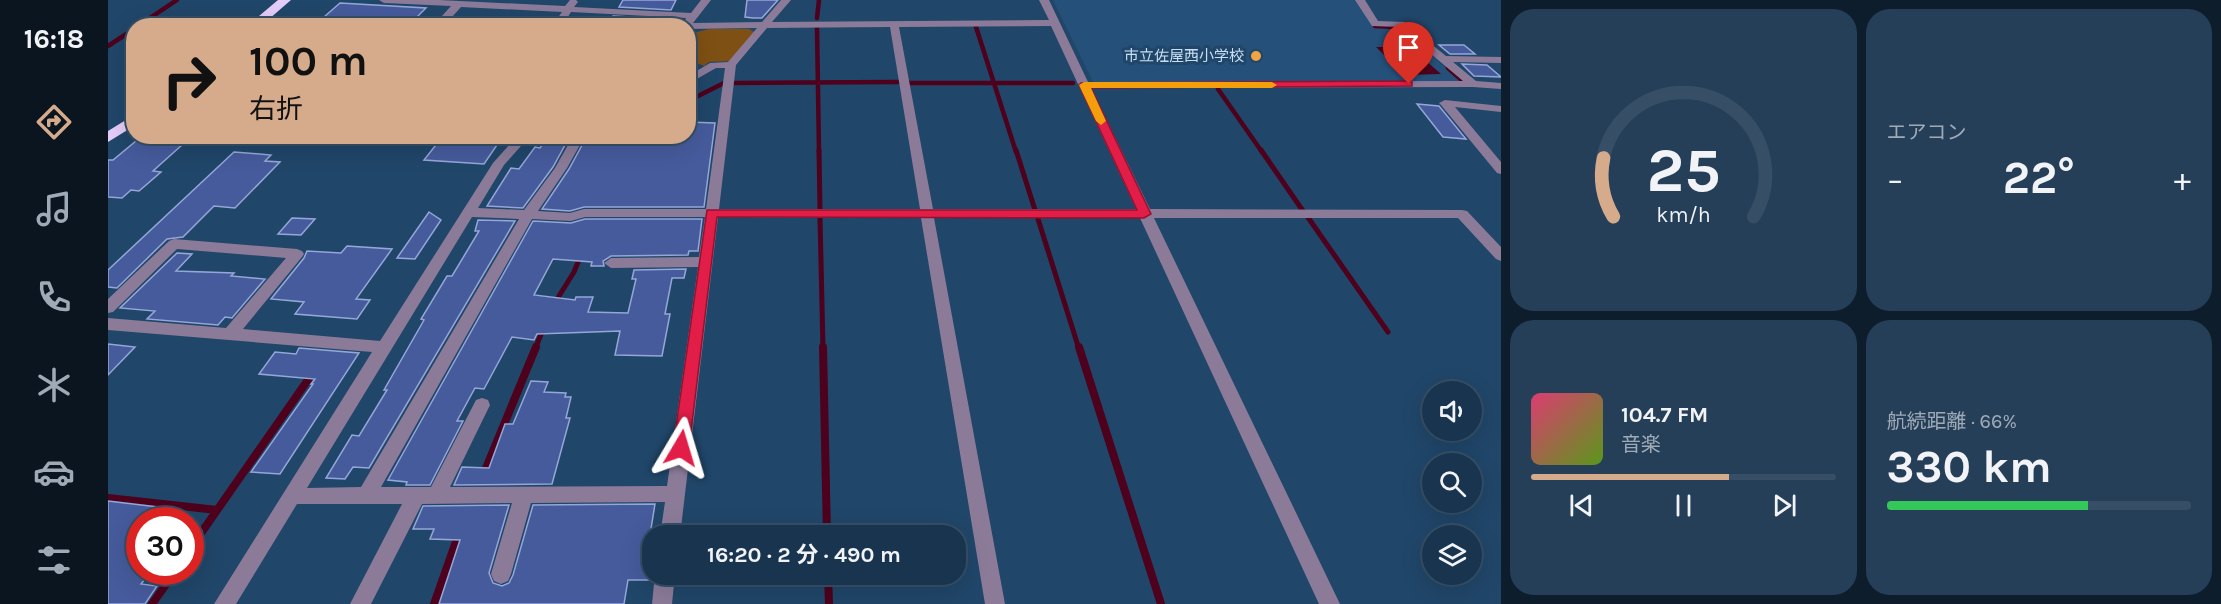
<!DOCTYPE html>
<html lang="ja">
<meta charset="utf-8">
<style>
body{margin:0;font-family:Karla,"Noto Sans JP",sans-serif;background:#253f59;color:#f1f3f6;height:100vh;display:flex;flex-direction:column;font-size:22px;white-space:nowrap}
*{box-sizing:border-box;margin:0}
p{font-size:20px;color:#9faab7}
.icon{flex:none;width:33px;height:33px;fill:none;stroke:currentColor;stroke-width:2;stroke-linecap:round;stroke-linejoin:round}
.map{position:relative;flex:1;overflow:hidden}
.details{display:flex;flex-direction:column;gap:9px;padding:9px;background:#0d1d2b;width:720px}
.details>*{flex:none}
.banner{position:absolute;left:18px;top:18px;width:570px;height:126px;border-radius:24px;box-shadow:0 6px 24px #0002,0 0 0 2px #364f66;background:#d6ab8b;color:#111;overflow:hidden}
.fabs{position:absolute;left:1314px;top:381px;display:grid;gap:12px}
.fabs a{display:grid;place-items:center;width:60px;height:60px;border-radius:50%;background:#18344f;box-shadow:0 6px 24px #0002,0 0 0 2px #364f66;font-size:30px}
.speed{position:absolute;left:18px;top:507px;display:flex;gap:12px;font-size:30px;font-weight:700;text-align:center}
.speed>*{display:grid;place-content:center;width:78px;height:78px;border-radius:50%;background:#18344f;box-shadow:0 6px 24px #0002,0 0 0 2px #364f66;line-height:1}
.speed .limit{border:9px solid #d22;background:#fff;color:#111}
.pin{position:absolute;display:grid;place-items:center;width:51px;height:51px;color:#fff;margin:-62px -26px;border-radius:50% 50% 50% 0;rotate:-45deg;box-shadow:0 0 6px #0007}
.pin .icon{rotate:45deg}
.me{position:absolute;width:66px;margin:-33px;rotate:7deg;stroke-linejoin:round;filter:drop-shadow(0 0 4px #0008)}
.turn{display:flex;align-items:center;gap:21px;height:126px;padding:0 24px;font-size:27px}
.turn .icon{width:78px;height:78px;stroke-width:2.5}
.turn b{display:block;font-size:42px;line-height:51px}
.big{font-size:45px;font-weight:700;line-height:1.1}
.details .card{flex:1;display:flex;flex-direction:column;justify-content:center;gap:9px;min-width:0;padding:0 21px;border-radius:24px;background:#253f59}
.details .dial{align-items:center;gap:0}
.dial svg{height:156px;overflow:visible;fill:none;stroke:#364f66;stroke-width:7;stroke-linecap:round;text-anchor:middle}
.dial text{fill:#f1f3f6;stroke:none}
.song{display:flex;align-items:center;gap:18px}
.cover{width:72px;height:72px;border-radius:9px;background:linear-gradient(135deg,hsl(340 70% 55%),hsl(90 70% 35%))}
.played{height:6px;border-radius:3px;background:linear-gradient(90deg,#d6ab8b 65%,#364f66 65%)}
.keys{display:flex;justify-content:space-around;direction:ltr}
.heat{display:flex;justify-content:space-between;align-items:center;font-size:33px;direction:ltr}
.charge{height:9px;border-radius:4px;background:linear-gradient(90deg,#34c759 66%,#364f66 0)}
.details .tiles{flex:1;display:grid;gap:9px;grid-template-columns:repeat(2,1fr)}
.trip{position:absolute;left:534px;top:525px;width:324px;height:60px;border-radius:24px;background:#18344f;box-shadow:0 6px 24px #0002,0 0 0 2px #364f66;font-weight:700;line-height:60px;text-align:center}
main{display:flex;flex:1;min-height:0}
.tabs{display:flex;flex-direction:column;width:108px;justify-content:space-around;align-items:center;background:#0a1520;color:#9faab7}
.tabs .icon{width:42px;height:42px}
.tabs .active{color:#d6ab8b}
.tabs b{font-size:27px;color:#f1f3f6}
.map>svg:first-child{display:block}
.built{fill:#245079}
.green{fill:#7e5013}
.water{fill:#4e011c}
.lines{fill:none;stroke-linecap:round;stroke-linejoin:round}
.stream-far2{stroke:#4e011c;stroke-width:4.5}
.stream-far1{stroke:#4e011c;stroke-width:5}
.stream{stroke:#4e011c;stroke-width:8}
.building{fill:#465b9c;stroke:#95a7d8;stroke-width:1.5}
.minor{fill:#8b7b99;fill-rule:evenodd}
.highway{fill:#e3ccf8;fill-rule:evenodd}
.route{fill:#e11d48;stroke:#92132f;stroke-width:1.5}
.slow{fill:#f59e0b}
.poi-dot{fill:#f3a442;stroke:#204669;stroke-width:2}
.labels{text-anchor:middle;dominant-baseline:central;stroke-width:6;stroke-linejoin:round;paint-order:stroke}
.far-poi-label{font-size:15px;fill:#cadff4;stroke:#204669;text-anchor:end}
</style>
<main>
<nav class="tabs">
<b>16:18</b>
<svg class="icon active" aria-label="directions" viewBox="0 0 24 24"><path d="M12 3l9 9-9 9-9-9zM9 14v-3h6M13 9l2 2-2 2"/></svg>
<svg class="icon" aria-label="music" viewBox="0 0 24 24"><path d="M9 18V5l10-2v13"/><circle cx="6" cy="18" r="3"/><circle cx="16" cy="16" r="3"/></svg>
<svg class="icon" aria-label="phone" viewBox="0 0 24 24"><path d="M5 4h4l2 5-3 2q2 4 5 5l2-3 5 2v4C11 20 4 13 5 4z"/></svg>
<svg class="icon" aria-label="climate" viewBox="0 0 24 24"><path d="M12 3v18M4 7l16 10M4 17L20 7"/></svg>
<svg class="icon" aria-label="car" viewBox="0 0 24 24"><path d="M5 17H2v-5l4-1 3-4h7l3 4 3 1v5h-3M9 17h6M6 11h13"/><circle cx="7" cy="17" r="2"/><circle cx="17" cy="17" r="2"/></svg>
<svg class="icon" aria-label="filters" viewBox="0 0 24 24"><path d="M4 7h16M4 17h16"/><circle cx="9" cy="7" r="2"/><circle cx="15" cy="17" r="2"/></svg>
</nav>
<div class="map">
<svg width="1393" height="604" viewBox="0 0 1393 604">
<rect width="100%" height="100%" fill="#204669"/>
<path class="built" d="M945,0h304l17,27h17l12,3 59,53 -369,-1z"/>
<path class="green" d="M601,29h40l7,4 -24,28 -23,1 -5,4 -15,-6v-26z"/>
<path class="water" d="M1268,47h34l31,27 -36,1z"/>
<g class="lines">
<path class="stream-far2" d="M709,18l2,-18
M30,26l39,-26
M1267,26l19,1 12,4
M709,27l2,125
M868,27l40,125
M0,46l26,-17
M1340,68l16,14
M627,83l163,-1
M801,83h164
M1110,89l44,63
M580,101l36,-18"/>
<path class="stream-far1" d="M711,150l1,61
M908,150l19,60
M1153,150l42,61
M1199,216l81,116
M712,218l3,131
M930,219l41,130
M446,304l20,-32 7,-17
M427,349l9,-22"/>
<path class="stream" d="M715,347l4,189
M971,347l82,257
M376,473l52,-126
M0,498l109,12
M82,549l122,-175
M720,574l1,30
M44,604l23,-32
M326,604l25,-71"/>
</g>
<path class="building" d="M515,0h53l-5,10 -52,-3z
M639,0h31l-16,18h-9l-8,-1z
M232,3l86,5 -18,18 -92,-2z
M505,16l53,3 -3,7 -55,-2z
M1331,45h25l11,9h-25z
M1354,64l25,1 14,12 -27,-1z
M1309,104l22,2 27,33 -23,-2z
M580,122l27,1 -11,84h-120l-14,4 -28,-2 27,-40 18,-33h101z
M34,136h50l-39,35 8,1 -22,19 -8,-1 -9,8 -14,-1v-37h5z
M440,136h22l-17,31 -30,41 -36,-2 24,-38 8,1 16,-22 5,1z
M331,141l36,3 22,1 -13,19 -60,-4z
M126,152l37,3 -6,6 15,1 -45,46 -21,-2 -31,31 -16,2 -50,49 -9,-1v-17z
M321,212l12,8 -26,39 -18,-1z
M184,218l23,1 -14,16 -23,-1z
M477,219h117l-4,32h-9l-1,4 -77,1 -8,5 1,5h-13l1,-4 -39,-3 -19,36 41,5 1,-3h17l-5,15 40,1 8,-34h-4l2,-9 52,-1 -2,9h-12l-7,36h5l-8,42 -47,-1 5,-24 -83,3 -3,6 -22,-3 -28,52 -9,-1 -18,33h6l-33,64h-24l1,-3 -19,-2 145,-259 38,2z
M370,220l37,1 -146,247 -16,-1 -8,12 -19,-1 26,-43 7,1 28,-46h-3l40,-70 -3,-1 26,-43h5l27,-45h-4z
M239,246l45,3 -36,50 14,1 -13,19 -62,-5 9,-12 -33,-3 33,-41 3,-7 34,2z
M69,253l15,1 -16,17 58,2 -3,3 34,3 -33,39 -7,-1 -7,8 -71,-6 8,-8 -35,-3z
M0,344l27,3 -27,28z
M191,348l60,5 -79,121 -29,-2 62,-88h-2l4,-5 -56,-5 16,-22 21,2z
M423,381l17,1 -4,10 22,1 -1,4h6l-5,21h4l-18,66 -98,1 8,-18 27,1 16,-44h8z
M0,501l67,8v11h-35v52h11l-10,12 16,2 -12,18h-37z
M547,504l-5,31h2l-1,45h-23l-4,24h-185l21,-64 -30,-1 4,-10h-21l10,-23 86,-1 -20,68 4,10 9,3 7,-3 4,-8 20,-70z"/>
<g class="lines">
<path class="minor" d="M271,0h60l126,6 5,-6h6l2,2 -4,5 117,6 10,-13h10l-18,23 69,-1 19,-22h10l-19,22 277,-2 -10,-20h10l39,82 375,-1 -64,-54 -27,-1 -17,-26h10l13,21 26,1 42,34 55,1v6l-48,-1 23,19 25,2v6l-28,-2 -382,1 59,121 312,1 5,1 34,36v14l-5,-2 -38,-41h-304l186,386h-21l-179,-386h-206l71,386h-20l-64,-386 -203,-1 -38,319h-20l5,-34 -134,1 -20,71 -3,7 -7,3 -7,-3 -3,-7 21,-71 -90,1 -51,100h-21l52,-100h-105l-61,100h-22l158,-252 -264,-22v-12l118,10 60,-70 -109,-9 -64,63 -5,1v-14l61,-58 5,-2 123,10 5,2 2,3 -2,3 -59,72 137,12 113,-178 18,-20 -47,-3 -6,-4h72l-26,29 -26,43 46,2 31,-42 18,-32h12l-18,32 -29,43 32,2 14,-4h122l19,-141h-9l-28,16v-8l22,-13 18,-1 29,-34 -69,1v-3h-5l3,-8 -115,-6 -9,14h-10l10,-14 -101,-5 -17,19h-11l18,-20 -67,-3zM943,26l85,183h-203l-34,-182zM782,27l30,182h-201l17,-144 31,-37zM364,217l47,2 -158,268 -54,1zM477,217h120l-6,40 -88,1 -7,5 7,5 87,-1 -31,219 -217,1 40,-82 -2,-5 -6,-2 -6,2 -45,87h-50l151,-268 39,2z
M1337,100l56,6v6l-46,-5 46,55v12l-4,-1 -56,-68 -2,-2z
M547,574h20l-3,30h-20z"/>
<path class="highway" d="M170,0h13l-30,26h-14z
M26,115v11l-26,16v-11z"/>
</g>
<path class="route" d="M1301,81l3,1v4l-321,2 60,126 -7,4 -427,-1 -28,231 -2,5 -6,2 -6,-2 -2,-5 34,-238h430l-58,-125 2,-2z"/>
<path class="slow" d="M976,82h188l5,3 -5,3h-181l15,33 -5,4 -5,-4 -17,-36z"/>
<circle class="poi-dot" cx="1148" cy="56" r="6"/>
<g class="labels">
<g class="far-poi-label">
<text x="1136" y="56">市立佐屋西小学校</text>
</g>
</g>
</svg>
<div class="fabs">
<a><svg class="icon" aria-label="sound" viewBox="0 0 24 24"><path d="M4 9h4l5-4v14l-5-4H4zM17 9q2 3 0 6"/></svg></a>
<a><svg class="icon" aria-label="search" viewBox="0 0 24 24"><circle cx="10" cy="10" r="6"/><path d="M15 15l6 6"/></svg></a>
<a><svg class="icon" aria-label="layers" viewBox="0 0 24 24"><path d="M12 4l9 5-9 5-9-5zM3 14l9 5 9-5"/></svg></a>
</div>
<div class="speed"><div class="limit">30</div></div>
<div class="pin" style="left:1301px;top:84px;background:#d93025"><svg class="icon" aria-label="arrive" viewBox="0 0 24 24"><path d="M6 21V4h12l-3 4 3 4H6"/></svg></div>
<svg class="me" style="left:573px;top:448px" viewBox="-20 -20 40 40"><path d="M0-17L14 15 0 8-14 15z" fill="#e11d48" stroke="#fff" stroke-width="4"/></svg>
<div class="trip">16:20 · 2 分 · 490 m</div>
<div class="banner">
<div class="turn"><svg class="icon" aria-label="right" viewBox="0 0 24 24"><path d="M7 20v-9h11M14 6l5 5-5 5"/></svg><div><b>100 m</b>右折</div></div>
</div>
</div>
<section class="details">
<div class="tiles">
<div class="card dial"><svg viewBox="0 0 100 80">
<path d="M14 69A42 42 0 1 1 86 69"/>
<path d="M14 69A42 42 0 0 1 9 39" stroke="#d6ab8b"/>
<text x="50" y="56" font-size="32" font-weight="700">25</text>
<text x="50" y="72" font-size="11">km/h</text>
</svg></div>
<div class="card"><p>エアコン</p>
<div class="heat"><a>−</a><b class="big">22°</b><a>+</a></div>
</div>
<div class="card">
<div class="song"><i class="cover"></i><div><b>104.7 FM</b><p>音楽</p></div></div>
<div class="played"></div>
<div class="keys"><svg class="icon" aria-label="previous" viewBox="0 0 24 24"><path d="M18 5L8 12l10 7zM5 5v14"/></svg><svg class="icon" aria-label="pause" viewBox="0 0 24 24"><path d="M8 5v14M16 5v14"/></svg><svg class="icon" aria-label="next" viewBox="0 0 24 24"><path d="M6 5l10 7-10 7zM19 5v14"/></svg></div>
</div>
<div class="card"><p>航続距離 · 66%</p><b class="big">330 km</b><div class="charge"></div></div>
</div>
</section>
</main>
